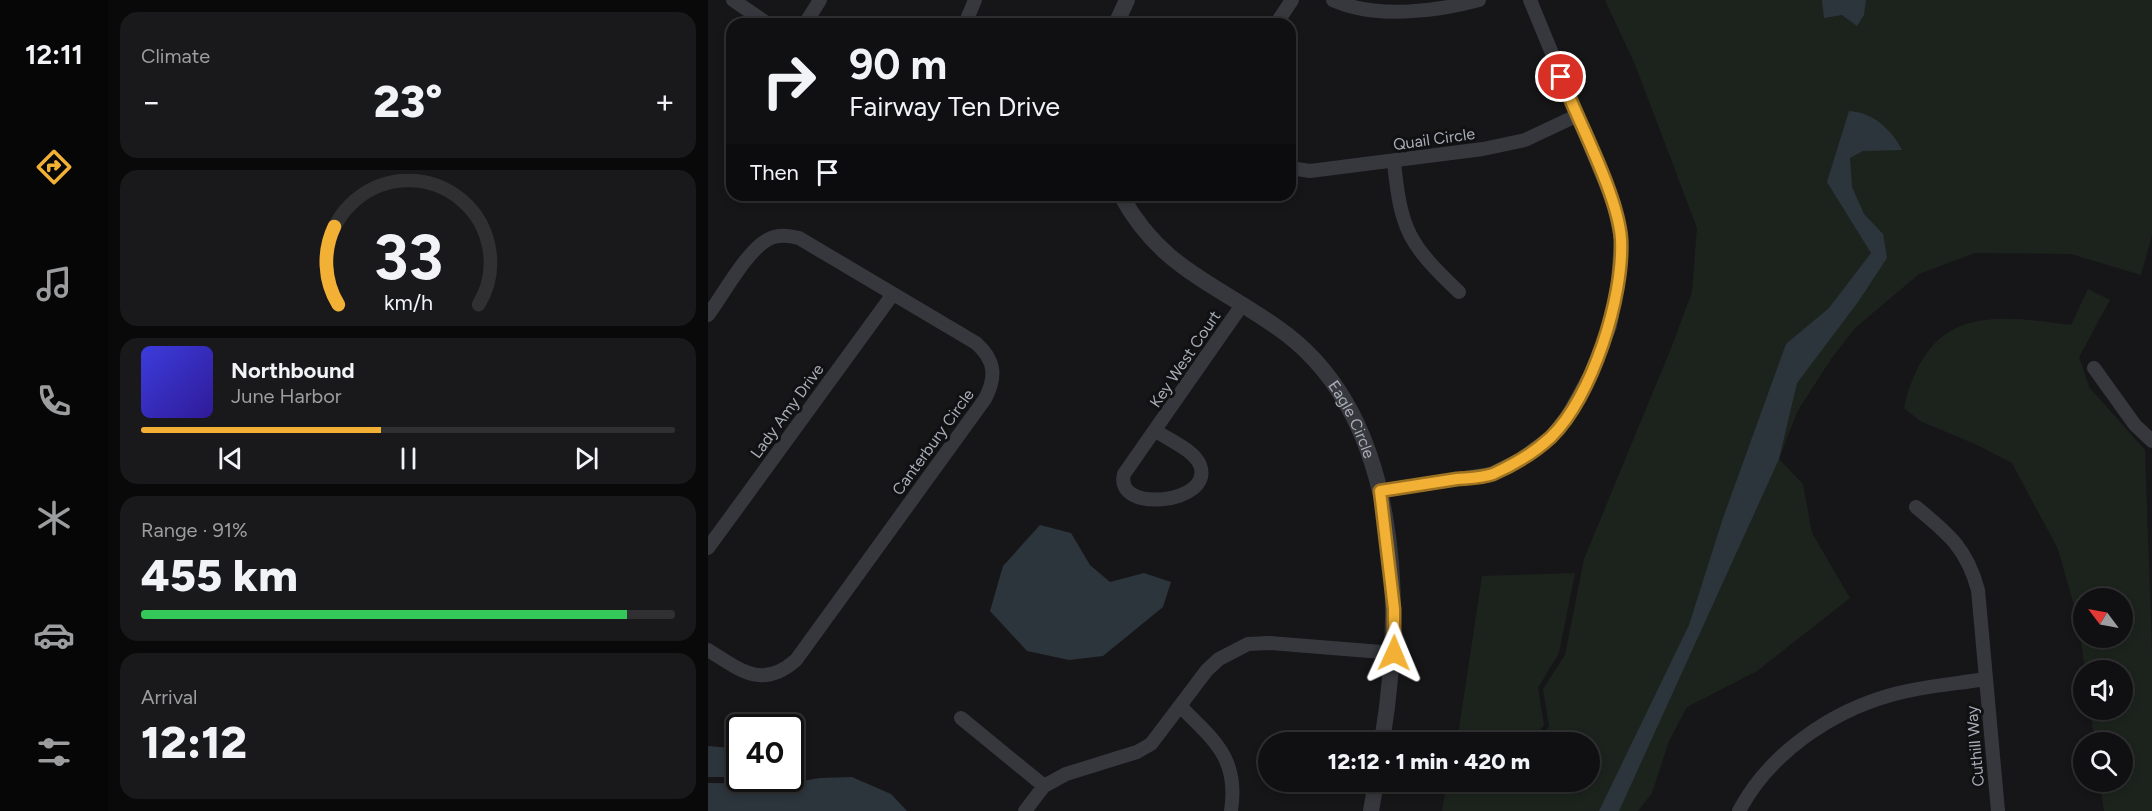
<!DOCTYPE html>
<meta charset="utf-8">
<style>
body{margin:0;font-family:Figtree,sans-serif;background:#19191b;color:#f1f3f6;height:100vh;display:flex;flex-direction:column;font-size:22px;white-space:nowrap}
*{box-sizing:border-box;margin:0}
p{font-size:20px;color:#9c9d9f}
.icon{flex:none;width:33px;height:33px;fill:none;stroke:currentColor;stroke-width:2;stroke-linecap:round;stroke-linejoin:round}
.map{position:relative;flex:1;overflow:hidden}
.details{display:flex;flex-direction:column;gap:12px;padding:12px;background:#09090a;width:600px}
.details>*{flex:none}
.guide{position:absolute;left:18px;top:18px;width:570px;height:183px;border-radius:18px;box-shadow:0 3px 9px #0003,0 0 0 2px #303032;background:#101012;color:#f1f3f6;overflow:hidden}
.needle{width:39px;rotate:302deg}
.buttons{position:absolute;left:1365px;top:588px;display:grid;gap:12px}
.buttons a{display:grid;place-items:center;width:60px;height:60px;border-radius:50%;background:#101012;box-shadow:0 3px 9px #0003,0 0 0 2px #303032;font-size:30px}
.speed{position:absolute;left:18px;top:714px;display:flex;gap:12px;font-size:30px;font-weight:700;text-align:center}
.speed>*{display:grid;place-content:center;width:78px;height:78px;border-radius:50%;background:#101012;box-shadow:0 3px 9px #0003,0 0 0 2px #303032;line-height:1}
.speed .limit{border:3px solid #111;border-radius:9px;background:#fff;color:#111}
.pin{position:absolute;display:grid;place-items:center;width:51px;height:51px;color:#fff;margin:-26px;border:3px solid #fff;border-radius:50%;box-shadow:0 2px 6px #0007}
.me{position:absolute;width:66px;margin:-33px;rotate:1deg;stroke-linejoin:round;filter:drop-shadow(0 0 4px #0008)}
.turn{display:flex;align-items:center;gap:21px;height:126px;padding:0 24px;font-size:27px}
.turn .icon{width:78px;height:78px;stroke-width:2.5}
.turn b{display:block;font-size:42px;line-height:51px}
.then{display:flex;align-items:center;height:57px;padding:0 24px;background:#0003;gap:12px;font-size:22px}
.big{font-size:45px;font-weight:800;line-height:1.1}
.details .card{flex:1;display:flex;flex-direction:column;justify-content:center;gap:9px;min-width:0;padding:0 21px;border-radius:18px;background:#19191b}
.details .dial{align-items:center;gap:0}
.dial svg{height:156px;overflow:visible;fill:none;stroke:#303032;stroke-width:7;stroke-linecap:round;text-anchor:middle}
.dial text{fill:#f1f3f6;stroke:none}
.song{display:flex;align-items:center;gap:18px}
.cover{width:72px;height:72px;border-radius:9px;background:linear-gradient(135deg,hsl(240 70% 55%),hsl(250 70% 35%))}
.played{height:6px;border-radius:3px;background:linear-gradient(90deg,#f2b134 45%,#303032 45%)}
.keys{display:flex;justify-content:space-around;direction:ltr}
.heat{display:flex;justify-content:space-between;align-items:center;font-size:33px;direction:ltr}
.charge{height:9px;border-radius:4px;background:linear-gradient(90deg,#34c759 91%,#303032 0)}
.trip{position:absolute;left:550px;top:732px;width:342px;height:60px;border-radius:30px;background:#101012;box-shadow:0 3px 9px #0003,0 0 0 2px #303032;font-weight:800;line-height:60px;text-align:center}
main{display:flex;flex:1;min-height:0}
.menu{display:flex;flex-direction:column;width:108px;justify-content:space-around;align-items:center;background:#060607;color:#9c9d9f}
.menu .icon{width:42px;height:42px}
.menu .current{color:#f2b134}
.menu b{font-size:27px;color:#f1f3f6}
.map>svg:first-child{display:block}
.green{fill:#1c231d;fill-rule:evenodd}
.water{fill:#2c353c}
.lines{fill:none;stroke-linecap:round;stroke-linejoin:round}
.minor{stroke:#37383d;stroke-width:14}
.tertiary{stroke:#37383d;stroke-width:16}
.route-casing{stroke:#9d7322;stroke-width:15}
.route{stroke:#f2b134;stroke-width:10}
.labels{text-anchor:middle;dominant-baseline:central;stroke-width:6;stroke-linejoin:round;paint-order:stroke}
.street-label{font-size:16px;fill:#a8adb8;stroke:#111113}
</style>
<main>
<nav class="menu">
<b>12:11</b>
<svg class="icon current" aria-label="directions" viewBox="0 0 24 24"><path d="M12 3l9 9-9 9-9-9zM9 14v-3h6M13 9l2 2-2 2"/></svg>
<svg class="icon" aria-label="music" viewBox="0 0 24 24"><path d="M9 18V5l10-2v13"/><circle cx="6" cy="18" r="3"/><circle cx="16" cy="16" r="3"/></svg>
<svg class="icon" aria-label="phone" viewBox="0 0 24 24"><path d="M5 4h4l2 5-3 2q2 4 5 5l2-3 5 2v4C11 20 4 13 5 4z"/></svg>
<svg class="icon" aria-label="climate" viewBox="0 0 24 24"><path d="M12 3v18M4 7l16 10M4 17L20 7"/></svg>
<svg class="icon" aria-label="car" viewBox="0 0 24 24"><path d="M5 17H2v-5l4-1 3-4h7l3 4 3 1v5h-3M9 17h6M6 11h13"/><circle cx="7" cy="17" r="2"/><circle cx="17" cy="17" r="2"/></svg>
<svg class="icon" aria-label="filters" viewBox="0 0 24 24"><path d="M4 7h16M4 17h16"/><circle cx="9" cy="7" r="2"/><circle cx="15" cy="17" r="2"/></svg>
</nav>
<section class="details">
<div class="card"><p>Climate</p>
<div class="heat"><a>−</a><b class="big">23°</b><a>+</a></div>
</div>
<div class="card dial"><svg viewBox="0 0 100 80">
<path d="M14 69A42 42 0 1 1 86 69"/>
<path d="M14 69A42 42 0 0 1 12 29" stroke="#f2b134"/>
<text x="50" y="56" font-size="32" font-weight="700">33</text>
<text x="50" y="72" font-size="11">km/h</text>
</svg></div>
<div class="card">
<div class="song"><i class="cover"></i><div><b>Northbound</b><p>June Harbor</p></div></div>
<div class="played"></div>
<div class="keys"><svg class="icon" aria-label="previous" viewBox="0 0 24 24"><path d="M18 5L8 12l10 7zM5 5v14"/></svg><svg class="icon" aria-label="pause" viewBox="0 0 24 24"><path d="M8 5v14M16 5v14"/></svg><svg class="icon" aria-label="next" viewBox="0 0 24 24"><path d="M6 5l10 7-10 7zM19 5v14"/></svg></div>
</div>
<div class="card"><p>Range · 91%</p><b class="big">455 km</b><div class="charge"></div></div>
<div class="card"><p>Arrival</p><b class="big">12:12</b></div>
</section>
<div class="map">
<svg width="1444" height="811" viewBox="0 0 1444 811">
<rect width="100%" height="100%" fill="#161618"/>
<path class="green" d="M897,0h547v235l-11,40 -70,-21 -96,-1 -56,21 -64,54 -24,31 -34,53 -18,47 24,25 9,49 38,65 -93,73 -70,36 -18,34 -17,52 -14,18h-196l5,-29h143v-40h-52l11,-16 -6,-37 22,-34 19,-96 88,-213 20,-54 5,-64 -61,-161z
M1380,289l22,11 -31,57 10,30 56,63 7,203v158h-48l-4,-29h22v-40h-27l-5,-32h32v-40h-37l-7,-50 -20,-71 -46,-86 -37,-19 -55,-23 -16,-13c24,-100 82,-95 167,-83zM1376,598h38v40h-38z
M867,573l-16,80 -21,35 6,37 -13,17h-50l-11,-7 -13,7 25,-166z"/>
<path class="water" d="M1114,0h44l-2,15 -7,11 -15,-11 -18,3z
M1141,111c24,1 43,19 53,39l-39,1 -13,7 2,29 12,27 19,20 4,24 -29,44 -61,81 -18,76 -160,352h-20l90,-186 34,-107 63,-174 43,-36 42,-55 -44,-71z
M332,525l31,8 19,32 20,17 34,-9 27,9 -8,25 -60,49 -34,4 -42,-9 -37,-40 13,-45z
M31,739v38h-31v-31l23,2z
M144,777l39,17 16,17h-199v-28l76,1 36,-6z"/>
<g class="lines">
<path class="minor" d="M25,0l35,24
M625,0c42,19 102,12 146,0
M97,24l15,-24
M257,24l10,-24
M568,24l16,-24
M686,162c7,70 15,82 65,130
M582,168l20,3 173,-22 42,-9 51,-24
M0,315c15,-20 38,-63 59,-75 10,-6 21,-5 32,-2l177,105c19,17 21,33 9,56l-189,261c-34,30 -56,10 -88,-10
M1386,368l41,57 17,16
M448,431c13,9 38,19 44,34 15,39 -87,49 -76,9l118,-169
M672,491l111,-17 30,-15 30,-22 17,-22 22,-40 20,-49 8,-44 3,-43 -7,-35 -84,-204
M1208,507c33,27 51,42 62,83l20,221
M0,548l185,-254
M473,707c34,34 58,52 50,104
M253,718l83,68
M317,811l19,-25 22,-12 71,-22 14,-8 56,-74 12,-11 29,-15 21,-1 125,10
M1031,811c30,-57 91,-99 152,-116 30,-9 64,-11 95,-16"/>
<g class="tertiary">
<path d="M408,24l11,-24"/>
<path id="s1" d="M413,195c39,73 94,88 157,133 125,87 126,279 104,414"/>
<path d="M663,811l5,-29"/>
</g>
</g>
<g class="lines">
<g class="route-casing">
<path id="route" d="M686,653v-44l-14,-118c25,-4 51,-8 77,-12 11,-1 25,-1 36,-5 20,-9 42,-22 58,-37 41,-40 73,-140 70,-198 -3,-44 -43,-118 -60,-162"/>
</g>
<use href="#route" class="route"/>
</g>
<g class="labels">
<g class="street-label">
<text transform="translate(726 139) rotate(-8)">Quail Circle</text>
<text transform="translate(477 359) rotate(-56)">Key West Court</text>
<text transform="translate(79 411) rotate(-54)">Lady Amy Drive</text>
<text stroke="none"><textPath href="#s1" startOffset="328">Eagle Circle</textPath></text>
<text transform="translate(225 442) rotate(-54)">Canterbury Circle</text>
<text transform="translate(1267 746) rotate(-95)">Cuthill Way</text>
</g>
</g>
</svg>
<div class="buttons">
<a><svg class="needle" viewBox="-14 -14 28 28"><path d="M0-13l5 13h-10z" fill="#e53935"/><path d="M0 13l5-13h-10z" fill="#9c9d9f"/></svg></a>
<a><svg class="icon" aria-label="sound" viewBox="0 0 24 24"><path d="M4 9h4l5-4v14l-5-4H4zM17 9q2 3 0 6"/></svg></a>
<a><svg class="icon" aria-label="search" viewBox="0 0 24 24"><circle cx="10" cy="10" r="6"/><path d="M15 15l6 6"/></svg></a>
</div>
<div class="speed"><div class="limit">40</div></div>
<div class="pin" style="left:853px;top:77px;background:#d93025"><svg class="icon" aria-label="arrive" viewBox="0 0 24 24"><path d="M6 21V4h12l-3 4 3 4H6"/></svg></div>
<svg class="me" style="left:686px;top:653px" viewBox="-20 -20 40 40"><path d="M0-17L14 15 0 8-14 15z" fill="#f2b134" stroke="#fff" stroke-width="4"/></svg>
<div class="trip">12:12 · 1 min · 420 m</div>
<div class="guide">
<div class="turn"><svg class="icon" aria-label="right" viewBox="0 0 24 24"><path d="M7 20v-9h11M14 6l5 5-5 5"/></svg><div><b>90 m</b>Fairway Ten Drive</div></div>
<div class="then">Then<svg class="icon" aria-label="arrive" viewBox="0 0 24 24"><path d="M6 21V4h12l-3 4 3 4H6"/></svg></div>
</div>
</div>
</main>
